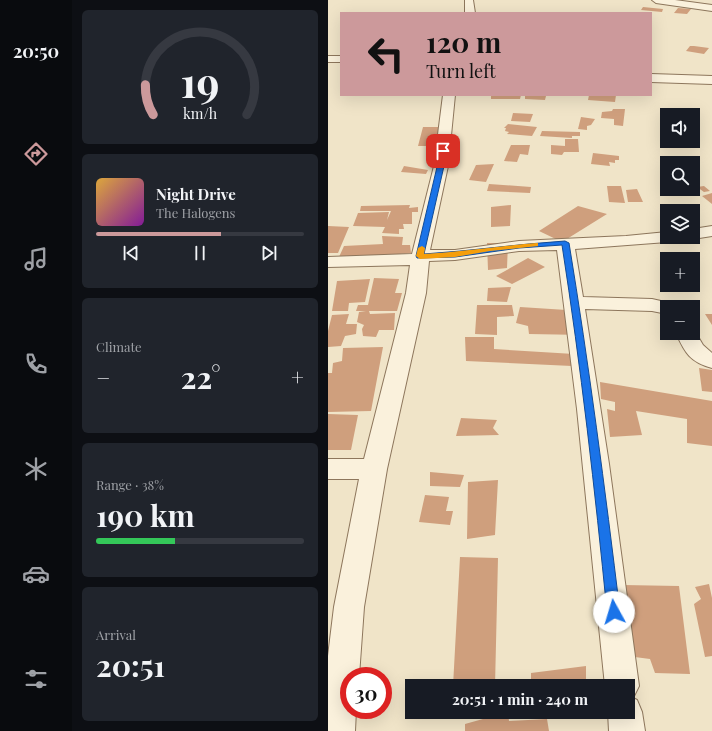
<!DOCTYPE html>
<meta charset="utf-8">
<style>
body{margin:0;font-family:"Playfair Display",serif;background:#20242c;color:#f1f3f6;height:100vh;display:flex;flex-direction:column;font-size:15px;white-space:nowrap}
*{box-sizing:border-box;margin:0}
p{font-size:13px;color:#9ea1a6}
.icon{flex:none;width:22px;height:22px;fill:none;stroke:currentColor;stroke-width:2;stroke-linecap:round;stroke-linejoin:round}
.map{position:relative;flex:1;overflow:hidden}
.details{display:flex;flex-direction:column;gap:10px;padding:10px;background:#0d0f14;width:256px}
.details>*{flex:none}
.guide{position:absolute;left:12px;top:12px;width:312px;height:84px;border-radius:0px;box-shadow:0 4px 16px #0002;background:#cc999b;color:#111;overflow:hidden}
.controls{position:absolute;left:332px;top:108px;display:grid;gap:8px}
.controls a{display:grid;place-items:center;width:40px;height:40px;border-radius:0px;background:#171b24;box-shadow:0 4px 16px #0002;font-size:20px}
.speed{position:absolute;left:12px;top:667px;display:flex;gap:8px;font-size:20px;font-weight:700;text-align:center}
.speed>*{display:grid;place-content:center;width:52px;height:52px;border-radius:50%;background:#171b24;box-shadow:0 4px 16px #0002;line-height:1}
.speed .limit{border:6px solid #d22;background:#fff;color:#111}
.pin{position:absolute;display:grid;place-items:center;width:34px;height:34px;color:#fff;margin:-17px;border-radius:8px;box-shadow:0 2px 6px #0006}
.me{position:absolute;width:44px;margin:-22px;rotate:354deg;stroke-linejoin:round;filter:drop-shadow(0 0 3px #0008)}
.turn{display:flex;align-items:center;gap:14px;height:84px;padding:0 20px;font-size:18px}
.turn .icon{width:52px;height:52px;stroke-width:2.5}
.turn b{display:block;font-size:28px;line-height:34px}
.big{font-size:30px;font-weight:700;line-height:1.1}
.details .card{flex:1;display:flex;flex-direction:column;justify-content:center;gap:6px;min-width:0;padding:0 14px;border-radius:6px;background:#20242c}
.details .dial{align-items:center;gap:0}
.dial svg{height:104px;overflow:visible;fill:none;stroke:#363941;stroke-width:7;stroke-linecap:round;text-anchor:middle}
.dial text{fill:#f1f3f6;stroke:none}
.song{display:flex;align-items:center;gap:12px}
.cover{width:48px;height:48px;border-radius:6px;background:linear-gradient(135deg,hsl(40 70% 55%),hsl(290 70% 35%))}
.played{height:4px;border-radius:2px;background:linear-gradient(90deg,#cc999b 60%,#363941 60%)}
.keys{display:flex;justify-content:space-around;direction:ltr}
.heat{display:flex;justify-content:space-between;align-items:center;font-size:22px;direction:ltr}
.charge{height:6px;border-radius:3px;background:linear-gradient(90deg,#34c759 38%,#363941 0)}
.trip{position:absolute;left:77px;top:679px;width:230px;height:40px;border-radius:0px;background:#171b24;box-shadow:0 4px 16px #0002;font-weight:700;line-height:40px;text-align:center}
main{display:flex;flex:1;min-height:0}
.dock{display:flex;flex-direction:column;width:72px;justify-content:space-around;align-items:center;background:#090b0e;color:#9ea1a6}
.dock .icon{width:28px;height:28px}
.dock .current{color:#cc999b}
.dock b{font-size:18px;color:#f1f3f6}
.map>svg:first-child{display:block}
.building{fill:#cf9f7d}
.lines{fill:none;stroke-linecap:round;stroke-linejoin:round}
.minor-casing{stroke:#8d765c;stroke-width:2}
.minor{fill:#faf1dc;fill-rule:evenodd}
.route{fill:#1a73e8;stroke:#114b97}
.slow{fill:#f59e0b}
</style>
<main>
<nav class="dock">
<b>20:50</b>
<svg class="icon current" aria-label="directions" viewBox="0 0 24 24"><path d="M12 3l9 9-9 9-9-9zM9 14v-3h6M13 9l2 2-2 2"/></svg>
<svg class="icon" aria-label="music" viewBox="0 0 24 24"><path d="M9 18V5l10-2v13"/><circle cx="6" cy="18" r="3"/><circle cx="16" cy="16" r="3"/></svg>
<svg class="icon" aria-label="phone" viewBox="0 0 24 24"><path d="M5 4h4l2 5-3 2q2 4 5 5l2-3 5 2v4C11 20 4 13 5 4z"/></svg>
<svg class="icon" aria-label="climate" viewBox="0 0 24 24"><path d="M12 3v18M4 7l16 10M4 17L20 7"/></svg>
<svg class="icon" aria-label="car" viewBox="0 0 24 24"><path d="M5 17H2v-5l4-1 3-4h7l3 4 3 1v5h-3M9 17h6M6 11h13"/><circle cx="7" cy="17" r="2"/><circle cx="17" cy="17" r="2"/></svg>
<svg class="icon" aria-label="filters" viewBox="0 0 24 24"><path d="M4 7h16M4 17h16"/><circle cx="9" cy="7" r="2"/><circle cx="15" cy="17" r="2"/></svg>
</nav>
<section class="details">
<div class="card dial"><svg viewBox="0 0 100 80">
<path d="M14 69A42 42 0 1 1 86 69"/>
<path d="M14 69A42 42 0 0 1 8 46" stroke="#cc999b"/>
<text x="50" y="56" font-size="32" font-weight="700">19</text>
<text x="50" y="72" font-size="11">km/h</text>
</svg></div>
<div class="card">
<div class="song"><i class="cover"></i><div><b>Night Drive</b><p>The Halogens</p></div></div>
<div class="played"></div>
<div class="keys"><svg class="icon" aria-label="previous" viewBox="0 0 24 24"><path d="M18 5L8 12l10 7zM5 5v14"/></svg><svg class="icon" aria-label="pause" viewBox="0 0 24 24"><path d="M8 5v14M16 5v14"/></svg><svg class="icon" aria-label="next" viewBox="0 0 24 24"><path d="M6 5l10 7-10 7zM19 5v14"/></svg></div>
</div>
<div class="card"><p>Climate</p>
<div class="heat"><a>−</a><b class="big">22°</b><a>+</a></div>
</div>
<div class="card"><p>Range · 38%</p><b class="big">190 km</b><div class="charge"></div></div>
<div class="card"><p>Arrival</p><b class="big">20:51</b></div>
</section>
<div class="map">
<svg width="384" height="731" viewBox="0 0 384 731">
<rect width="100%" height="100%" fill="#f0e4c8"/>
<path class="building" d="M315,7l20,2 -1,3 -21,-2z
M350,8l13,1 -4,5 -13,-1z
M362,46h4l15,2 -5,6 -18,-3z
M163,95h30l-1,4h-29z
M197,95l21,1 -1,4 -20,-1z
M261,95h27l-1,7 -27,-2z
M285,109h12l-2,17 -9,-1v-6l-13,-1 1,-6 10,-1z
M185,113l20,1 -3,8 -19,-1z
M253,117l14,2 -4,6 -4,1v4l-9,-1z
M180,124l29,3 -5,9 -25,-2 2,-2 -4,-1 1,-3h-2z
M95,127h17l-7,19h-15z
M214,131l38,1v4h-8v2l-32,-2z
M237,139h13l1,13h-15l-2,3 -11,-1v-9l14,1z
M183,145h19l-2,10 -8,-1 -3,8 -13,-1z
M265,153l26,3v4h-4v3l-6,-1 1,4 -19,-2z
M166,164l-8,18 -17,-2 7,-15z
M76,166l24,4 -2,4 -25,-2z
M161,184l42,3 -1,6 -43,-2z
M279,186h14l4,17 -16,-1z
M376,186l6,5 -6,1 -7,-5z
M309,189l6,13h-15l-2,-12z
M384,193v11l-10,-8z
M82,205l-1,3 9,-1v5h-6v12h-9l1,5h-5v5l-17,-1 3,-6 -32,-1 5,-13 31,-1 -2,8 4,-9h-31l1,-5z
M183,205l-1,21 -19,1v-20z
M250,206l29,8 -45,28 -23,-11z
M0,226l21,1 -11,26h-10z
M54,236l21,1 -1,8h8l1,8 -12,1 1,2 -61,1 5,-11 39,-2z
M159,243h21l-1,25 -19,2z
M200,258l17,9 -33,17 -16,-8z
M46,278l25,1 -4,14h7l-5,18h-28l1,3 25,-1 -1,17h-15l-3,7 -13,-1 -1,-7 2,-4 -7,-3 2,-10 7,-1h-10l2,-6h10z
M42,279l-5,23 -16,1 -1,8h-16l5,-30z
M183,287l-4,15 -20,-1 1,-13z
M149,305h35l2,11 -17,1v18l-22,-1z
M192,307l62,4 2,24 -55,-1 -1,-8 -12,-3z
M21,314l-3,10h11l-1,10 -11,2 -4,10 -13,1v-16l4,-16z
M377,314h7v11z
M137,337h29v12l80,5 -2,12 -106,-5z
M55,347l-12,64 -43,1v-39h4l1,-10 9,-2 1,-13z
M371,368l13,2v22l-10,-1z
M272,382l112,19v45l-25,-3v-24l-51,-8 6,24 -32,2 -3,-28 8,2v-9l-14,-3z
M0,414l30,1 -7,35h-23z
M133,418l36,2 -4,8 6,7 -43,1z
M102,472l34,3 -4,12 -30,-1z
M170,480l-3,55 -28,4 1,-57z
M97,495l24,2 -3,14h7l-3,14 -31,-3z
M132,557l38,1 -3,128h-42z
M381,584l3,14v58l-7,1 -11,-53 7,-5 -6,-12z
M295,585l56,1 11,88 -35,-1 -5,-14 -23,-3z
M258,666v16l3,4h-58v-13z
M123,712h20v1l-20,3z
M180,712l1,9 38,-2 2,12h-84v-7z"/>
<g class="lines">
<g class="minor-casing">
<path id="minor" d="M137,0h8l2,13h-10z
M324,0h23l37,5v6l-56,-8z
M0,56h13v6h-13z
M323,74l61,2v8l-61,-2z
M115,95h12l-7,71 -18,84h25l64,-9 107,-5 41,-4v5h9l-3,4 -6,1 -92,7 8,48 69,2 22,5 2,3h-9v7l-15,-3 -67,-2 24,155 30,222 -6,12 4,2 5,12 3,19h-36l-1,-19h20v-26h-23l-28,-277 -20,-159 -38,1 -64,9 -26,1 -3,32 -39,176 -23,138 -5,69h-10v34h7l-1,21h-27v-75l6,-49 25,-128h-31v-20h36l42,-166 4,-28 -82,2v-10l84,-3 22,-88z
M384,226v10l-19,3 -7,-2h7v-8z
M365,328l10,17 9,8v15c-22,-6 -27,-15 -36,-35h17z"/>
</g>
<use href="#minor" class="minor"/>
</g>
<path class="route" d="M113,150l5,1 -2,15 -20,88c47,-3 94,-10 141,-13l4,2c20,122 36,246 51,369l-2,4 -4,2 -5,-2 -2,-4c-12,-122 -26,-245 -45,-367l-43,3 -64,9 -38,1 -1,-2z"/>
<path class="slow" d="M208,243h2v3l-48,5 -35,6 -35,2 -4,-3 2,-8 4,-2 3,2 -1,6c37,-2 74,-8 112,-11z"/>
</svg>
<div class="controls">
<a><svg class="icon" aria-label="sound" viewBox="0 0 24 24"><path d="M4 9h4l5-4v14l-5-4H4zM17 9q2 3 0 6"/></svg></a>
<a><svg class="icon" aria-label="search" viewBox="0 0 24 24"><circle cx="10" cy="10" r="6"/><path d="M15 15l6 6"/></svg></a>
<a><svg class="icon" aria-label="layers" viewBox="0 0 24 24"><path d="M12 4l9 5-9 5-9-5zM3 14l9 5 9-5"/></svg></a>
<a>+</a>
<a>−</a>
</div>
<div class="speed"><div class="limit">30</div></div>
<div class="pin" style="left:115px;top:151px;background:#d93025"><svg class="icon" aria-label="arrive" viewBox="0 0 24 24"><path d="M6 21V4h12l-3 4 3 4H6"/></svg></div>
<svg class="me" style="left:286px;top:612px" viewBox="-20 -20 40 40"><circle r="19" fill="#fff"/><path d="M0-13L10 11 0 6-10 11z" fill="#1a73e8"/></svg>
<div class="trip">20:51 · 1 min · 240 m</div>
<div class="guide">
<div class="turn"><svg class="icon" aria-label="left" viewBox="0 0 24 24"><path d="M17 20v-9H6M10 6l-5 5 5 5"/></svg><div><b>120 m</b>Turn left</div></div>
</div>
</div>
</main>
